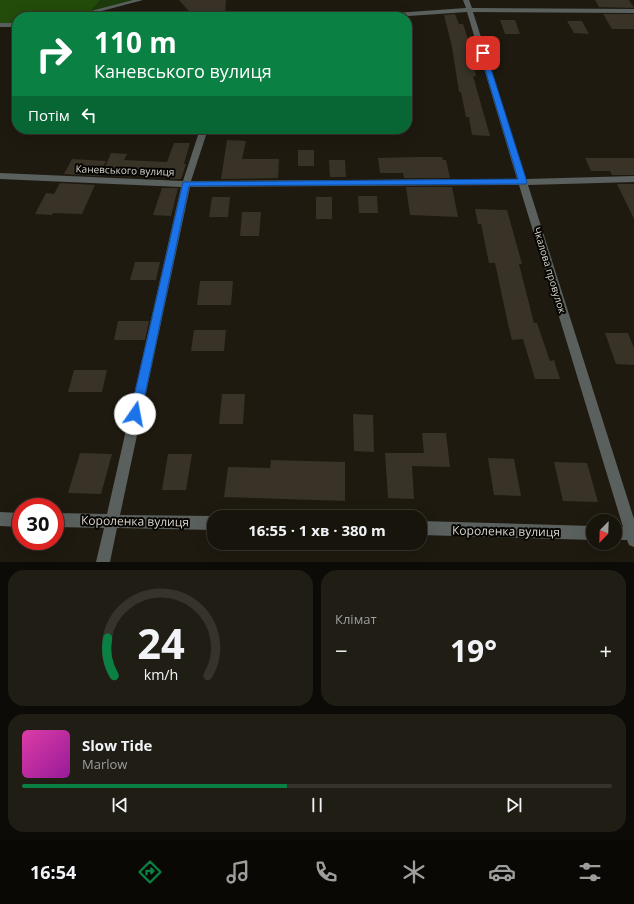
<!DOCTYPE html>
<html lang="uk">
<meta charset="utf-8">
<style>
body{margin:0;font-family:"Open Sans",sans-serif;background:#201d15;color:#f1f3f6;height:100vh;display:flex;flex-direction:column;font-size:15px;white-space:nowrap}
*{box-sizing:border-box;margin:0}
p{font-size:13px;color:#9e9e9d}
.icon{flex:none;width:22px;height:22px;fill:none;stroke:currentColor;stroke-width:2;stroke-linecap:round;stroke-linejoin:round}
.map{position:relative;height:562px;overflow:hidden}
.side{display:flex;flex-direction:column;gap:8px;padding:8px;background:#0d0b07;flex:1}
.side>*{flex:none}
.hud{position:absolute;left:12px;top:12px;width:400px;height:122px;border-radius:16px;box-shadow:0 4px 16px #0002,0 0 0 1px #36332d;background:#0b8043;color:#fff;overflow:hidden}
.needle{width:26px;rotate:203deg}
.tools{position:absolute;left:586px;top:514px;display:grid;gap:8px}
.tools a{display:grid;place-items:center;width:36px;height:36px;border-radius:50%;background:#17140c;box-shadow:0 4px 16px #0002,0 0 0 1px #36332d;font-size:20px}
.speed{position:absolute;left:12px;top:498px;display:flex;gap:8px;font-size:20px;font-weight:700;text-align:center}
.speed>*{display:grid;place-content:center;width:52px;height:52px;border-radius:50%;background:#17140c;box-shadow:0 4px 16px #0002,0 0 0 1px #36332d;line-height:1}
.speed .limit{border:6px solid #d22;background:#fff;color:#111}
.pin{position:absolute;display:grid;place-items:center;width:34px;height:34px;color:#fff;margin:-17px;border-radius:8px;box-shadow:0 2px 6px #0006}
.me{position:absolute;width:44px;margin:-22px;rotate:12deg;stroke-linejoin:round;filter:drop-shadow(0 0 3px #0008)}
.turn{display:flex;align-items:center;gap:14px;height:84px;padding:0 16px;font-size:18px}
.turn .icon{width:52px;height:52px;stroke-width:2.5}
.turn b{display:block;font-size:28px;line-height:34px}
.then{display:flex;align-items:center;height:38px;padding:0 16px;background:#0003;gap:8px;font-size:15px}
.big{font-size:30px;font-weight:700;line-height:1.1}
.side .widget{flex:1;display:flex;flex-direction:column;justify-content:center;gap:6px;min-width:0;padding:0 14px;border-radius:16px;background:#201d15}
.side .dial{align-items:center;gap:0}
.dial svg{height:104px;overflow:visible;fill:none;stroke:#36332d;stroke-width:7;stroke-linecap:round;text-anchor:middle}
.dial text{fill:#f1f3f6;stroke:none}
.song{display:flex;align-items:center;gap:12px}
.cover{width:48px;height:48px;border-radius:6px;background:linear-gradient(135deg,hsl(320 70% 55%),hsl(300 70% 35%))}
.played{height:4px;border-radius:2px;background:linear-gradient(90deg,#0b8043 45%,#36332d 45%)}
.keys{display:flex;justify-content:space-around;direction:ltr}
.heat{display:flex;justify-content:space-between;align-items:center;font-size:22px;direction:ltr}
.side .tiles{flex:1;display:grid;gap:8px;grid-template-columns:1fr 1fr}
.widget:last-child{grid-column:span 2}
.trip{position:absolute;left:207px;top:510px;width:220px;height:40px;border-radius:16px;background:#17140c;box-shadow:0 4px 16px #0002,0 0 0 1px #36332d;font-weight:700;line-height:40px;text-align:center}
.menu{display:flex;height:64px;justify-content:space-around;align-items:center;background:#090805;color:#9e9e9d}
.menu .icon{width:28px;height:28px}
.menu .selected{color:#0b8043}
.menu b{font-size:18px;color:#f1f3f6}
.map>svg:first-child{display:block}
.green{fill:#1c3a0b}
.forest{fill:#234b0a}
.building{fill:#383227}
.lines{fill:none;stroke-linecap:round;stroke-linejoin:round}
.minor{fill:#5a605e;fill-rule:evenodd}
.route{fill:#1a73e8;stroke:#114b97}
.labels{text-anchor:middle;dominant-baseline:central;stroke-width:4;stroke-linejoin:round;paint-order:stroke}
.street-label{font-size:10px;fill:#d9d6cf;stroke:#070603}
.near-street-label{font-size:12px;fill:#d9d6cf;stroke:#070603}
</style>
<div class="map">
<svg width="634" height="562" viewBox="0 0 634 562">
<rect width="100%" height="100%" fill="#1f1a10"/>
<path class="green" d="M100,0h40l-49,11z"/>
<path class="forest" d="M0,0h100l-9,11 -20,6h-54v8h-17z"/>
<path class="building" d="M179,0h47l-1,17h-33v-2z
M595,0h34l5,8 -35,-1z
M455,14l4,10h4l6,18 7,34h-3l17,60 -18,-1 -3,-18h-3l-5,-25h-2l-7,-45 -8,-32z
M603,14h31v15h-22z
M500,20h15l5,14h-15z
M567,21h15l7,13 -15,-1z
M227,140l19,1 -4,18h37l-1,19 -57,1z
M174,143h16l-6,21h2l-5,15h-15l1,-3 -64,-4 8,-19 16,1 -3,6 43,2z
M298,150h16v16h-16z
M418,157h24l1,3h3l4,18h-46l-1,-5h-23l-2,-15z
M585,158h49v17h-22l-2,-4h-19z
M72,159l34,2 -7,15 -35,-2z
M329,160h16l1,17h-16z
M60,183l35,2 -13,29 -29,-1 -1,2 -17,-1 11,-21 8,1z
M617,184h17v35z
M406,187h46l6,30 -48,-2z
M162,188h16l-7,28 -18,-1z
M358,196h19l1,17h-19z
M212,197h18l-2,20h-19z
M316,197h16v22h-16z
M475,209l32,1 15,54h-3l15,59h3l13,38 4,-1 6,19h-25l-12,-40 -11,1 -4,-16 -13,-61h-6l-8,-39h-3z
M242,212h19l-2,24h-19z
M135,262h25l-4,18h-26z
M200,281h33l-2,24h-34z
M118,321h31l-4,19h-31z
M194,330h32l-2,21h-33z
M605,333h23l6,15v17l-18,-1z
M74,370h33l-5,22h-34z
M222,394h23l-2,30h-24z
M353,414l20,1 1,37 -20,-1z
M422,433h24l4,34 -38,-1 2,33 -26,-1 -3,-45h39z
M80,453l32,1 -11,40 -33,-1z
M168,454h24l-6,36h-24z
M488,458l26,1 7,37 -27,-1z
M271,460l74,2v39l-121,-4 4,-30 42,1z
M554,462l33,1 11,39 -35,-1z"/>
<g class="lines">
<path class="minor" d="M133,0h10l-64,17h-11z
M463,0h6l3,8 162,1v4l-161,-1 53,167 108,-3v6l-106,3 106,334v28l-5,-2 -2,-5h-12v-14l8,1 -104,-342 -329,2 -70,328 94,1 2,1h-2v13l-97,-2 -7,34h-14l8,-34 -49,-1v-14l52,1 74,-327 -181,-8v-6l183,8 17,-52h8l-17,52 326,-2 -50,-167 -73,5h-30l3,-2 99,-7z
M0,23h17v4h-17z
M0,512l21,1v14l-21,-1z
M420,521l173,5v14l-173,-5z"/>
</g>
<path class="route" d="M481,52l5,1 41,129 -1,2 -337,2 -48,228 -2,3 -4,2 -4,-2 -1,-3 53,-232 335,-3 -38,-126z"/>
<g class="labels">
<g class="street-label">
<text transform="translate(125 170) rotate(2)">Каневського вулиця</text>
<text transform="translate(550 270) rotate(73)">Чкалова провулок</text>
</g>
<g class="near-street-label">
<text transform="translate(135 521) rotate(1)">Короленка вулиця</text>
<text transform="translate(506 531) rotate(1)">Короленка вулиця</text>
</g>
</g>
</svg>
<div class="tools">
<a><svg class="needle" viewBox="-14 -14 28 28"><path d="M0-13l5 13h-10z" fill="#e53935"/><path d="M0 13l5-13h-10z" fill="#9e9e9d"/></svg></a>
</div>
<div class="speed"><div class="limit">30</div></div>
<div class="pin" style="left:483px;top:53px;background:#d93025"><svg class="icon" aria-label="arrive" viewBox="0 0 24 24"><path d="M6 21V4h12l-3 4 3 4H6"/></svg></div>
<svg class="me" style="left:135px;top:414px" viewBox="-20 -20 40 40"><circle r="19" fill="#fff"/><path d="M0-13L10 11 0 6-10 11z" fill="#1a73e8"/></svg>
<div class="trip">16:55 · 1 хв · 380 m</div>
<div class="hud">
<div class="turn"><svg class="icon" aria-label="right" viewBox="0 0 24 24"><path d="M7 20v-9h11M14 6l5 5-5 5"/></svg><div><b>110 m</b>Каневського вулиця</div></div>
<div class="then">Потім<svg class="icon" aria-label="left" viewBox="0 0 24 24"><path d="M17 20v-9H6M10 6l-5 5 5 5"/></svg></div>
</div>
</div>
<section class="side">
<div class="tiles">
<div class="widget dial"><svg viewBox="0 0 100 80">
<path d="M14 69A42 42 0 1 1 86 69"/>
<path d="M14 69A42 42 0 0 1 9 40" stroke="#0b8043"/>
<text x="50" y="56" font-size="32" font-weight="700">24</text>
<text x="50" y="72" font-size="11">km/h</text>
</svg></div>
<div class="widget"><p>Клімат</p>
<div class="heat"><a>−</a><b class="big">19°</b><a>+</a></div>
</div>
<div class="widget">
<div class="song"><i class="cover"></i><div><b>Slow Tide</b><p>Marlow</p></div></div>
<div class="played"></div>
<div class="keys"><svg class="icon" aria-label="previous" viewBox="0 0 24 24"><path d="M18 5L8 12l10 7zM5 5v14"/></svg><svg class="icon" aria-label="pause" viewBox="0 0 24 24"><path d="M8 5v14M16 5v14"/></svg><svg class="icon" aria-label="next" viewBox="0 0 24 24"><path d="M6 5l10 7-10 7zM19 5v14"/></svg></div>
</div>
</div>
</section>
<nav class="menu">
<b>16:54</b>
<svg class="icon selected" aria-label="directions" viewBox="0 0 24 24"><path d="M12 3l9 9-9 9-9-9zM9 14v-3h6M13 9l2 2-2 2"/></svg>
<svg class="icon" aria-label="music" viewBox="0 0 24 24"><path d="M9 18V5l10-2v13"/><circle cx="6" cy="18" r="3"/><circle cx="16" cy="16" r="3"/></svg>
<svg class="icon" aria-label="phone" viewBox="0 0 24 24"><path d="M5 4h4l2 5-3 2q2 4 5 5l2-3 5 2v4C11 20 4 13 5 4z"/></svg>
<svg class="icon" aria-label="climate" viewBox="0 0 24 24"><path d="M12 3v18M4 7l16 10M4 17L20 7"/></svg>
<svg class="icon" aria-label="car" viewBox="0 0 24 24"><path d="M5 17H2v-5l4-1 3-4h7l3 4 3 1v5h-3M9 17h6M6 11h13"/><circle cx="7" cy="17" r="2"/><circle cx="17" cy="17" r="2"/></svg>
<svg class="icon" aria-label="filters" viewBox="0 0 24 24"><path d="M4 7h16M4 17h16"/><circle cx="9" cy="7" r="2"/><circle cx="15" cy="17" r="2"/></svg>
</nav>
